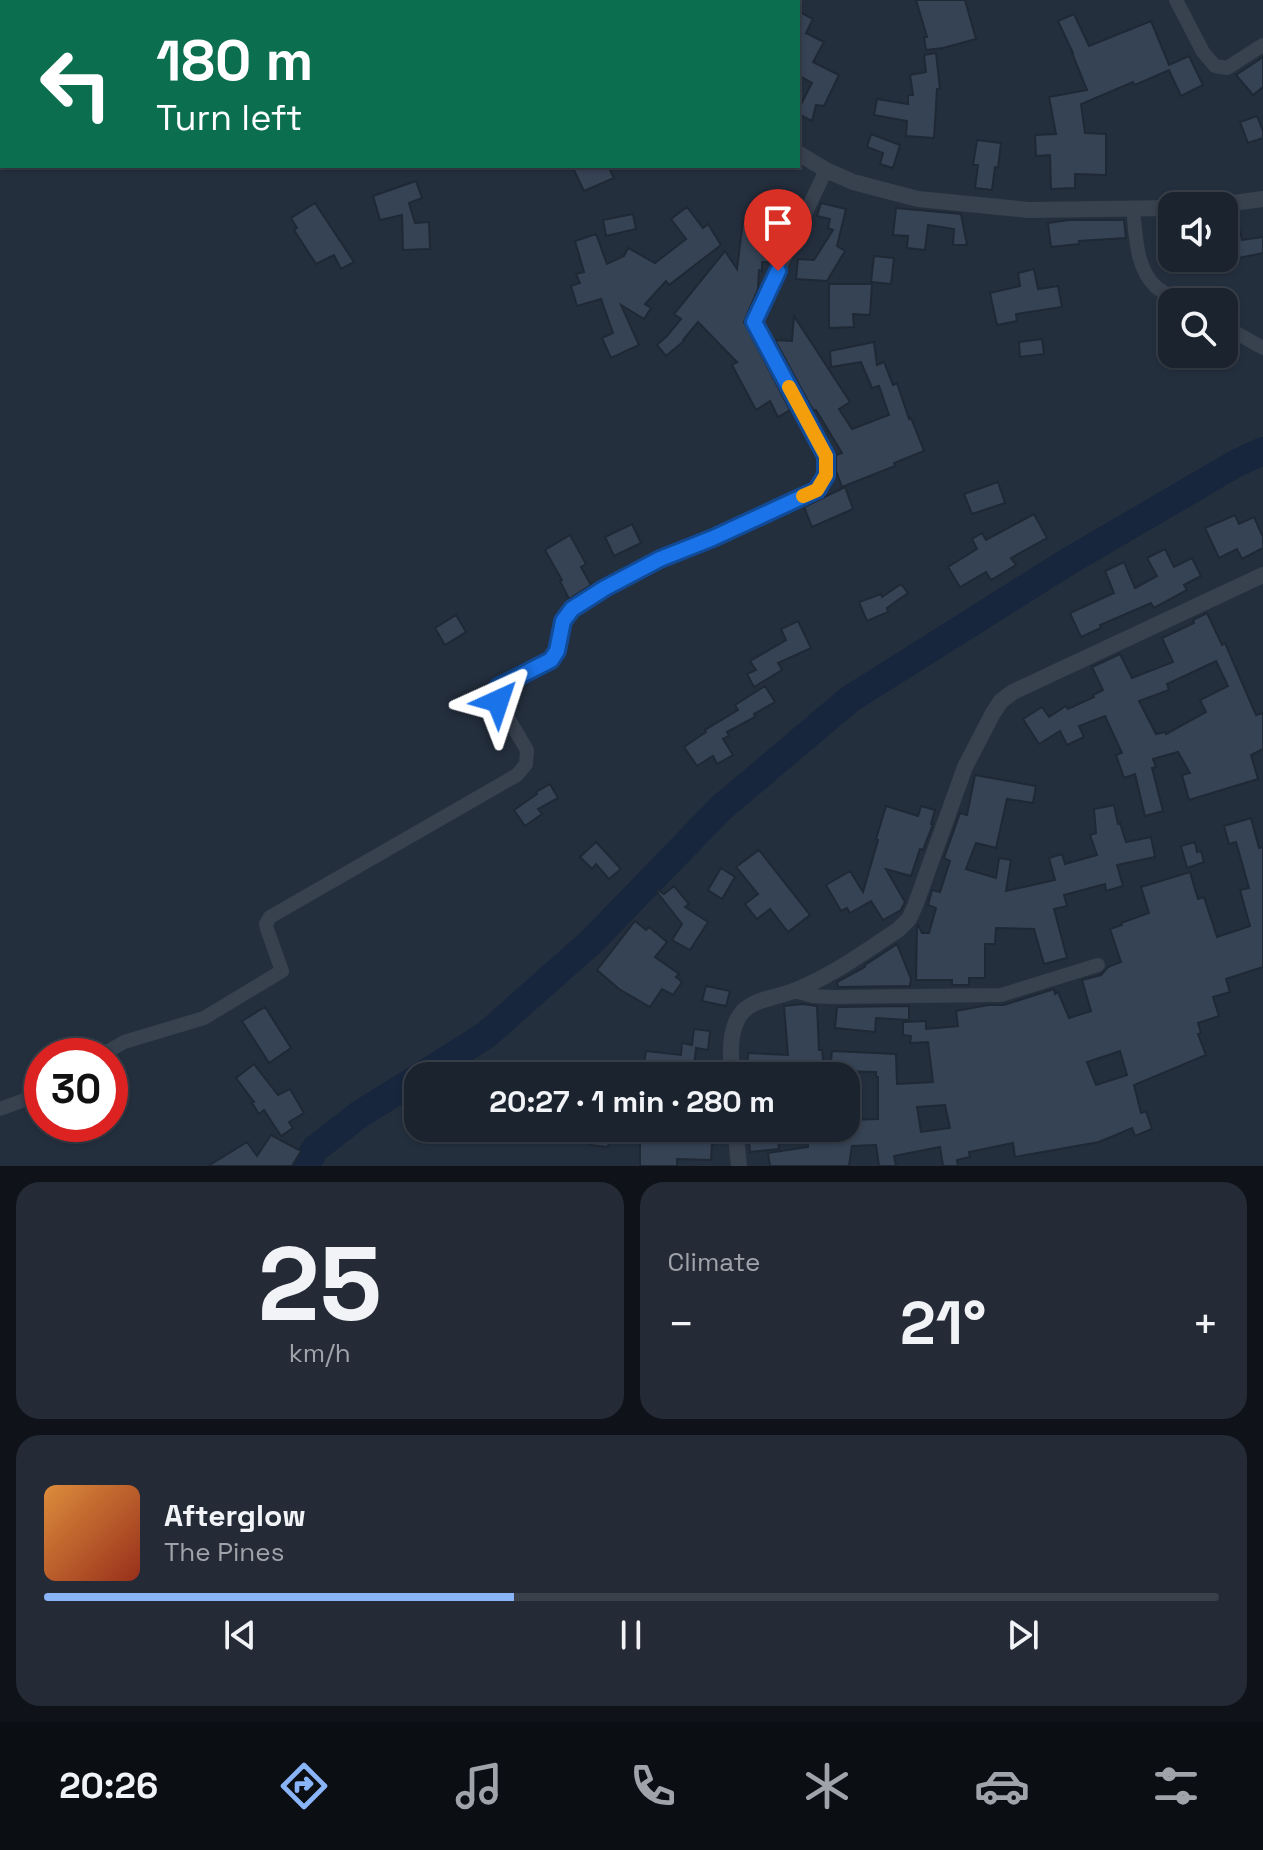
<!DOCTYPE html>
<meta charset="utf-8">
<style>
body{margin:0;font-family:"Space Grotesk",sans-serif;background:#242b36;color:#f1f3f6;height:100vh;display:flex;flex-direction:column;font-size:30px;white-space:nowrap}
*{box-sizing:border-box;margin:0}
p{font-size:26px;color:#a0a4aa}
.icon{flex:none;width:44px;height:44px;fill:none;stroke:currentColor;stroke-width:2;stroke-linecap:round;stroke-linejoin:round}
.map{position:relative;height:1166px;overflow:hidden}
.panel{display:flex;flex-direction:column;gap:16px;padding:16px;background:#0f1319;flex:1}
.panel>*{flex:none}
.banner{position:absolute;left:0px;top:0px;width:800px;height:168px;box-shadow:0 2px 6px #0004,0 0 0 2px #39404a;background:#0b6e4f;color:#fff;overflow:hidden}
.controls{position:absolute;left:1158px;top:192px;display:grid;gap:16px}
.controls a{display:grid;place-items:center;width:80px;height:80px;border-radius:16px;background:#1b232e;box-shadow:0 2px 6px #0004,0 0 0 2px #39404a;font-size:40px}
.speed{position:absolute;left:24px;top:1038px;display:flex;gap:16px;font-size:40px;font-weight:700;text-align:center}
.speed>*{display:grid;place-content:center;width:104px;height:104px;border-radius:50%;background:#1b232e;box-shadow:0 2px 6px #0004,0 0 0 2px #39404a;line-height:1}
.speed .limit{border:12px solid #d22;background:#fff;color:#111}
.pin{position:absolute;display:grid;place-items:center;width:68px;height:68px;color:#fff;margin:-82px -34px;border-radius:50% 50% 50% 0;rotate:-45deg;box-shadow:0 0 8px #0007}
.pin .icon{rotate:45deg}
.me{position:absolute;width:88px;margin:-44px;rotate:42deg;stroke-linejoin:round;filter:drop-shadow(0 0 6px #0008)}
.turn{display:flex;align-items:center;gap:28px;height:168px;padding:0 24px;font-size:36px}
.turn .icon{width:104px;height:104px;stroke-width:2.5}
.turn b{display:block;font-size:56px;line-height:68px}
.big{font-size:60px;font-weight:700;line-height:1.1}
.panel .widget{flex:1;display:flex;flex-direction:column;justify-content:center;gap:12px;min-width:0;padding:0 28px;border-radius:24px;background:#242b36}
.panel .dial{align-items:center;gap:0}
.dial b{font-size:104px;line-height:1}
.song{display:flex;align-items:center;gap:24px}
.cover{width:96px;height:96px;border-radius:12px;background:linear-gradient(135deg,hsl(30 70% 55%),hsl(10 70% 35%))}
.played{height:8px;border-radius:4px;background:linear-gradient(90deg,#8ab4f8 40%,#39404a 40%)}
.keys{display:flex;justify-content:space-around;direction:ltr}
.heat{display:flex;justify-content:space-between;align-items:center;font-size:44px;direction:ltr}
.panel .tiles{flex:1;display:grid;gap:16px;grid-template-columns:1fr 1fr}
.widget:last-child{grid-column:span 2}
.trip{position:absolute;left:404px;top:1062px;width:456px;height:80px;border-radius:24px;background:#1b232e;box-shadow:0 2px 6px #0004,0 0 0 2px #39404a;font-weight:700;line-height:80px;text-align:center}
.tabs{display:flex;height:128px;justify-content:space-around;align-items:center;background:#0b0e12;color:#a0a4aa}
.tabs .icon{width:56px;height:56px}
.tabs .current{color:#8ab4f8}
.tabs b{font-size:36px;color:#f1f3f6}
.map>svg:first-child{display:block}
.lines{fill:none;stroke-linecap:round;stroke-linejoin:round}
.river{stroke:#17263c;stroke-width:28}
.building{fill:#364354;stroke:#1f2835;stroke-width:2;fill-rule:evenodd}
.minor{stroke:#38414e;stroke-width:14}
.tertiary{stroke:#38414e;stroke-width:16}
.route-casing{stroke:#114b97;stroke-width:20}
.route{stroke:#1a73e8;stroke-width:14}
.slow{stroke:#f59e0b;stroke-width:14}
</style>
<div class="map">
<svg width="1263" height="1166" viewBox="0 0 1263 1166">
<rect width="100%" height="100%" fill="#242f3e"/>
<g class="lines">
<path class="river" d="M421,1076l65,-41 105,-93 130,-134 129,-109 219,-138 166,-97 28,-13
M306,1166l9,-17 45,-35 58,-36"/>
</g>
<path class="building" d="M916,0h49l11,39 -33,9 -17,2 -2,-13h3z
M798,11l15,8 -7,14 18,9 -11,20 26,13 -15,31 -8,-1 -4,16 -14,-7v-4l14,-27 -14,-8z
M1074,14l15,32 62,-25 18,44 20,-9 14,29 -22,11 -12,-26 -34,15 -2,-3 -52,22 4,29 21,1v41l-31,-1v14l-24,1 -1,-34 -14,1 -1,-21 21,-1 -7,-37 38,-7 -15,-37h1l-15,-32z
M936,53l4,36h-3l-3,49 -28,-2 1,-15 -33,-6 3,-16 31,5v-9h5l-3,-20 16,-3 -2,-17z
M1263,57v30l-10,8 -17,-20z
M1257,116l6,15v7l-15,5 -8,-21z
M871,134l29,11 -7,23 -13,-4 3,-11 -16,-6z
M977,140l24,3 -3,25 -3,-1 -3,23 -17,-2 3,-23h-5z
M572,166h36l6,12 -30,13z
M416,181l6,17 -13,5 6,20 14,-1 1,27 -27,1 -1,-35 -22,5 -7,-24z
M315,203l39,59 -13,7 -7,-14 -18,9 -22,-34 3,-2 -6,-10z
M821,203l25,6 -9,37 8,5 -18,30 -31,-2 2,-20 16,1 19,-30 -5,-2 2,-9 -13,-3z
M687,207l16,21 5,-4 13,21 -52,40 -3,-4 -21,23 6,4 -7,11 -23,-14 18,40 -28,13 -9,-20 11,-5 -12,-34 -24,7 -6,-20 9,-3 -4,-9 8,-2 -9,-31 21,-7 11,30 17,-8 4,-8 27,15 31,-24 -15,-20z
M896,208l65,6 6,31h-14l1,-16 -26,-4 -3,25 -18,-2 1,-12 -15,-1z
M633,214l3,15 -30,7 -3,-16z
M1069,220h55l2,18 -47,3v3l-28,3 -3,-24z
M743,221l28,3 -4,25h8l-4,13h-9v9l-3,-1 -1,19 -14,33 46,88 -12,7 -8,-16 -14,9 -24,-45 5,-3 -39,-40 -15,18 1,1 -18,15 -9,-11 10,-9 14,-17 -7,-5 51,-63 12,18z
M1240,231l2,9 21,-3v16l-39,8v-27z
M874,256l20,2 -3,26 -20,-2z
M1034,269l4,20 20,-3 4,21 -46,7 1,7 -20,4 -7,-32 30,-7 -2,-13z
M829,284h43l-2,31 -17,-1 1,13 -25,1z
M794,316l56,86 -11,7 13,20 37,-14 -10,-29 -7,2 -11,-26 -30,5 -1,-16 44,-9 3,23 7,-3 9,23 4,-2 12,36 2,-1 13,33 -30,12 1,3 -53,21 -6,-16v-16l6,-2 -26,-43 -2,1 -5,-8 -34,-63 17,1z
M1042,339l2,15 -24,3 -1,-15z
M998,482l7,21 -33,11 -8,-20z
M845,487l8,22 -41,18 -8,-20z
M1034,514l13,24 -36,20 5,7 -25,15 -5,-8 -26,15 -12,-20 29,-18 -5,-10 10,-6 4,7z
M1235,515l4,9 15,-7 9,20v11l-21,11 -5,-10 -18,9 -14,-30z
M632,524l9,19 -27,13 -9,-19z
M570,535l16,29 -5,3 10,18 -22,14 -9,-18 2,-1 -17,-30z
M1165,549l9,18 18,-9 9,18 -17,9 3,5 -33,18 -3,-5 -51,22 1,3 -20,9 -11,-24 44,-20 -9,-22 19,-9 11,26 22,-12 -10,-18z
M901,584l7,9 -21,15 1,4 -21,9 -8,-19 22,-8 1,3z
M1207,613l15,32 3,-2 31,72 7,-2v36l-12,6 7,24 -69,21 -7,-25 8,-2 -12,-21 -25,7 3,8 -4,1 11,43 -18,5 -10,-42 -11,4 -8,-23 6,-2 -17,-37 -26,10 5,11 -17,8 -7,-14 -21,13 -16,-25 19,-12 7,10 17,-11 2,3 26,-12 -1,-2 10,-5 -11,-23 28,-13 12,24 41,-16 -11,-24 32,-15 -1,-3zM1216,661l12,25 -28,14 6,12 -40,22 -1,-2 -9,2 -17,-33 30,-11 -2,-6z
M456,615l10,17 -21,13 -10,-17z
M798,621l13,27 -33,15 4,7 -28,17 -7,-13 9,-4 -6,-9 36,-21 -5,-11z
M765,686l10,16 -21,12 1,3 -28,15 2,4 -6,3 10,16 -16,9 -4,-8 -16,10 -13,-19 22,-15 -1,-2 33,-20 -3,-5z
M975,775l61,11 -3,17 -26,-4 -11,49 -20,-5 -10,26 30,9 3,-20 12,2 -5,31 49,-11 -6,-22 13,-4 3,10 32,-9 -7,-20 6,-2 -2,-24 20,-4 4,19 2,-1 6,19 25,-5 4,20 -38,8 6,21 -17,5 -1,-7 -41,11 3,11 -13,3 13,49 -23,6 -10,-35 -38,-1 -1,16h-10v34h-16v7h-17v-5h-36l1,-53 1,-2 4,8h7l7,-25 -8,-3 4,-15 8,2 10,-31 -6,-3 16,-45 7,2z
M550,784l8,14 -20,11 4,5 -17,12 -11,-16 23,-16 -1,-2z
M886,806l32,10 3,-10 14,4 -4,14h2l-10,26 -3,-1 -9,27 -25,-7 19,33 -4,8 -18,10 -12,-19 -21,12 -3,-5 -6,3 -15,-26 24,-14 13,21 15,-52 -2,-1z
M1251,818l8,30 4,-1v120l-37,12 4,13 -17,5 6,19 -21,7 3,10 -3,1 8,21 -72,30 7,28 5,-2 6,18 -17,7 -3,-8 -33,14 -84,15 -2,-14 -44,9 1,5 -13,3 1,6h-15l-3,-19 -46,9 2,10h-17l-3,-21 -24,1 -3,20h-79l-2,-13 40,-6 -1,-19h39v-8l32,-1v-42h-2v-5l-46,-1 2,-20 64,3 1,30 36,-2 -5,-40 -18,1 1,-7 -8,-1v-13l23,-1v8l32,-3 -2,-15 32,-6h16l50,-16 1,5 3,-2 11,26 22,-7 -9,-31 19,-5 7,-8 13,-5 -11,-33 12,-4 -1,-2 28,-10 -8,-26 49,-15 8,27 6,-2 13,40 33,-11 -10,-36 9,-2 -13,-46 -7,2 -5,-18zM1120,1051l7,24 -31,10 -9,-23zM945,1105l5,23 -29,4 -4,-25z
M596,842l25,27 -12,10 -13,-15 -4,5 -12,-12z
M1195,842l2,10 4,-1 3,11 -17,6 -6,-22z
M759,850l51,65 -22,17 -18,-23 -13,10 -12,-15 13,-10 -22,-27z
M721,868l14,9 -13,22 -14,-9z
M674,886l15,18 -4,3 23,15 -18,28 -18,-10 10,-16 -25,-32 1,-2 6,4z
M635,921l11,9 3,-3 18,15 -12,15 24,17 -3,3 6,5 -9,13 -11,-6 -12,18 -31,-18 -22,-19z
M897,944l14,35 -1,7 -72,1 -1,-5 28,-15v-2z
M706,986l24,5 -4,15 -24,-5z
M803,1004l14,2 2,44h3l3,26h-74v-8h-4l1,-15 40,2 -4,-49z
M909,1006v14l-33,-2 -1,14 -40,-4 2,-21z
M265,1007l26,41 -22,15 -27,-42z
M694,1029l16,2 -2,19 -12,-2 -3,28h-51l4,-25 35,4 1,-12 10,2z
M254,1064l24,31 12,-6 14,24 -15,9 4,6 -12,8 -17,-26 -5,4 -7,-11 2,-1 -18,-24z
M593,1128h18l-3,19 -18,-2z
M635,1128h29l-1,9 26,1v-10h26v16l-3,-1 -1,17 -34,-1v7h-37v-23h-6z
M748,1128h29l2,21 -29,3z
M271,1135l30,16 -9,15h-84l39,-24 10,14z"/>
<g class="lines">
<path class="minor" d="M1176,0l27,52 12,14 12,2 36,-23
M1133,208c3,26 2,58 22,78 7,7 19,11 28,16
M1224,326l39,22
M794,991l19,5 18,1 170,-2 97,-30
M100,1056l24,-14 80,-24 78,-47 -15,-42 -1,-5 4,-7 247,-142 9,-11 1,-14 -29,-49 -2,-8 2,-6 53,-27 6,-9 6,-30 9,-12 33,-21 55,-29 53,-21 104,-48 9,-15v-19l-72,-134 72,-152
M0,1109l27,-10 15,-9"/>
<path class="tertiary" d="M538,0l4,2
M798,153l28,17 27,12 65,17 111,11 143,-2
M1211,206l52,-7
M732,1076c-1,-20 -4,-43 8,-61 12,-17 38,-17 56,-25 36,-14 69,-39 102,-60l11,-11 6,-13 50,-139 28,-54 8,-12 12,-9 250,-117
M735,1128l4,38"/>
</g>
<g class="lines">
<g class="route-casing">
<path id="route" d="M498,701l-2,-8 2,-6 53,-27 6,-9 6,-30 9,-12 33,-21 55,-29 53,-21 104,-48 9,-15v-19l-72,-134 24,-51"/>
</g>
<use href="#route" class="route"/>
<path class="slow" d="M789,387l37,69v19l-9,15 -14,6"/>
</g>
</svg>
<div class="controls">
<a><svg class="icon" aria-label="sound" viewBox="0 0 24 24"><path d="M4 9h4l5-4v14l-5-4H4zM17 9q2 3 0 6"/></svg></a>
<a><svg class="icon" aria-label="search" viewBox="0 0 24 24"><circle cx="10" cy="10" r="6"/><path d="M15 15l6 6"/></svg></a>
</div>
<div class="speed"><div class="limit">30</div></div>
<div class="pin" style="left:778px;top:271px;background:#d93025"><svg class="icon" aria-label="arrive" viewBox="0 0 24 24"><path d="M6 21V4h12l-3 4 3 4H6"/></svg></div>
<svg class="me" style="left:498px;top:701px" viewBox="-20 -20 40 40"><path d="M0-17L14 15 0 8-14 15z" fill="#1a73e8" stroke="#fff" stroke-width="4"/></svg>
<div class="trip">20:27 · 1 min · 280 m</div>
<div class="banner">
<div class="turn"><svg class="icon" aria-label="left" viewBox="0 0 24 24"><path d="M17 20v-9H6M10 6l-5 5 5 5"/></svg><div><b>180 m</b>Turn left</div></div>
</div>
</div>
<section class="panel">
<div class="tiles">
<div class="widget dial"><b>25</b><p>km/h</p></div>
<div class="widget"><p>Climate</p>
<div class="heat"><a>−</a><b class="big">21°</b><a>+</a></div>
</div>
<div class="widget">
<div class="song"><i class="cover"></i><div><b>Afterglow</b><p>The Pines</p></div></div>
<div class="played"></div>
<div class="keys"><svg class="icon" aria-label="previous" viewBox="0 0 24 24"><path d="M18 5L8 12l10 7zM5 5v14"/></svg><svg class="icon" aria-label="pause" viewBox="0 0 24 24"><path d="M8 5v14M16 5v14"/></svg><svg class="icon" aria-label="next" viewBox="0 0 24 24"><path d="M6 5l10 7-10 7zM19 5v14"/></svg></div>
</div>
</div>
</section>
<nav class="tabs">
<b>20:26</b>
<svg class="icon current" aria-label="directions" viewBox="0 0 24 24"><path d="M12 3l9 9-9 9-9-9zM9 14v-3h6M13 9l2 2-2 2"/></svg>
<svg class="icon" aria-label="music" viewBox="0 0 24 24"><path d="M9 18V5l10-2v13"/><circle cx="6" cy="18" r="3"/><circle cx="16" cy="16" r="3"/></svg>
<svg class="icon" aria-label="phone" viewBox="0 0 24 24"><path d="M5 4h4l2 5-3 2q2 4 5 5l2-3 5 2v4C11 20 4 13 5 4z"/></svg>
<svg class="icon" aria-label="climate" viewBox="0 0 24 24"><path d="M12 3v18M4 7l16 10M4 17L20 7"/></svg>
<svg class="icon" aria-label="car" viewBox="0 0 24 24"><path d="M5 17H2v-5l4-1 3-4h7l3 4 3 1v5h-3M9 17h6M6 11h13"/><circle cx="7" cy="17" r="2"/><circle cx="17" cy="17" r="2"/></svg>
<svg class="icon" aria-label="filters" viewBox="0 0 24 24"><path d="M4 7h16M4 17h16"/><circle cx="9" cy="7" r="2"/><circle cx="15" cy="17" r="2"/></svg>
</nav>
